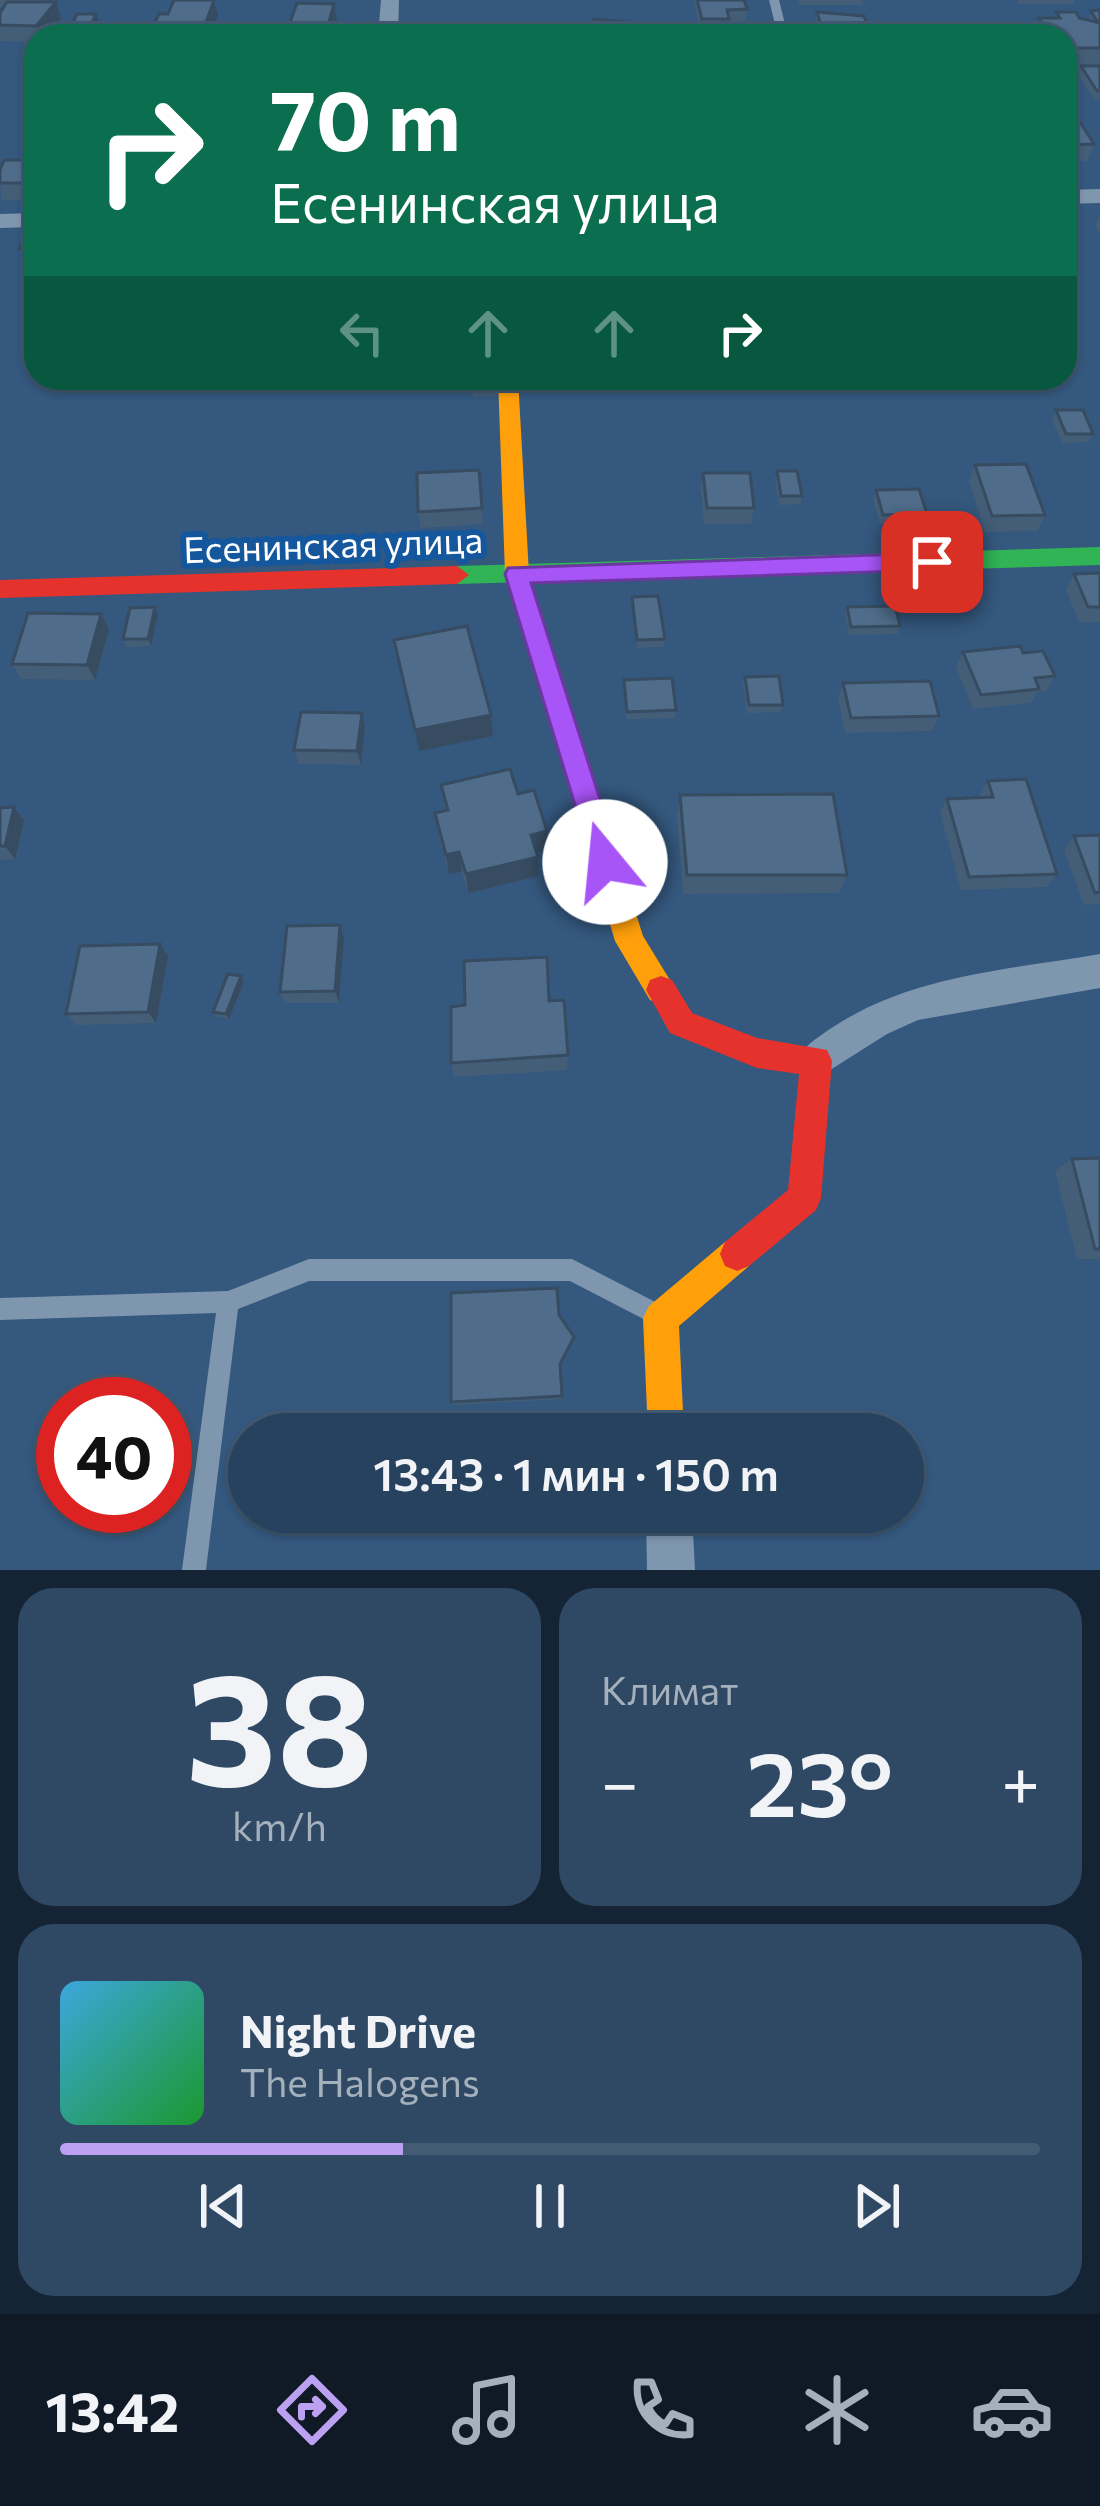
<!DOCTYPE html>
<html lang="ru">
<meta charset="utf-8">
<style>
body{margin:0;font-family:Commissioner,sans-serif;background:#2f4964;color:#f1f3f6;height:100vh;display:flex;flex-direction:column;font-size:45px;white-space:nowrap}
*{box-sizing:border-box;margin:0}
p{font-size:39px;color:#a4b0bc}
.icon{flex:none;width:66px;height:66px;fill:none;stroke:currentColor;stroke-width:2;stroke-linecap:round;stroke-linejoin:round}
.map{position:relative;height:1570px;overflow:hidden}
.sheet{display:flex;flex-direction:column;gap:18px;padding:18px;background:#152434;flex:1}
.sheet>*{flex:none}
.banner{position:absolute;left:24px;top:24px;width:1053px;height:366px;border-radius:36px;box-shadow:0 3px 9px #0004,0 0 0 3px #435b73;background:#0b6e4f;color:#fff;overflow:hidden}
.speed{position:absolute;left:36px;top:1377px;display:flex;gap:24px;font-size:60px;font-weight:700;text-align:center}
.speed>*{display:grid;place-content:center;width:156px;height:156px;border-radius:50%;background:#27425e;box-shadow:0 3px 9px #0004,0 0 0 3px #435b73;line-height:1}
.speed .limit{border:18px solid #d22;background:#fff;color:#111}
.pin{position:absolute;display:grid;place-items:center;width:102px;height:102px;color:#fff;margin:-51px;border-radius:24px;box-shadow:0 6px 18px #0006}
.me{position:absolute;width:132px;margin:-66px;rotate:343deg;stroke-linejoin:round;filter:drop-shadow(0 0 9px #0008)}
.turn{display:flex;align-items:center;gap:42px;height:252px;padding:0 48px;font-size:54px}
.turn .icon{width:156px;height:156px;stroke-width:2.5}
.turn b{display:block;font-size:84px;line-height:102px}
.lanes{display:flex;align-items:center;height:114px;padding:0 48px;background:#0003;justify-content:center;gap:60px;direction:ltr}
.lanes .off{opacity:.35}
.big{font-size:90px;font-weight:600;line-height:1.1}
.sheet .widget{flex:1;display:flex;flex-direction:column;justify-content:center;gap:18px;min-width:0;padding:0 42px;border-radius:36px;background:#2f4964}
.sheet .dial{align-items:center;gap:0}
.dial b{font-size:156px;line-height:1}
.song{display:flex;align-items:center;gap:36px}
.cover{width:144px;height:144px;border-radius:18px;background:linear-gradient(135deg,hsl(200 70% 55%),hsl(130 70% 35%))}
.played{height:12px;border-radius:6px;background:linear-gradient(90deg,#bca0f2 35%,#435b73 35%)}
.keys{display:flex;justify-content:space-around;direction:ltr}
.heat{display:flex;justify-content:space-between;align-items:center;font-size:66px;direction:ltr}
.sheet .tiles{flex:1;display:grid;gap:18px;grid-template-columns:1fr 1fr}
.widget:last-child{grid-column:span 2}
.trip{position:absolute;left:228px;top:1413px;width:696px;height:120px;border-radius:60px;background:#27425e;box-shadow:0 3px 9px #0004,0 0 0 3px #435b73;font-weight:600;line-height:120px;text-align:center}
.dock{display:flex;height:192px;justify-content:space-around;align-items:center;background:#101a26;color:#a4b0bc}
.dock .icon{width:84px;height:84px}
.dock .active{color:#bca0f2}
.dock b{font-size:54px;color:#f1f3f6}
.map>svg:first-child{display:block}
.lines{fill:none;stroke-linecap:round;stroke-linejoin:round}
.lane{fill:#7f96af;fill-rule:evenodd}
.street{fill:#7f96af;fill-rule:evenodd}
.fast{fill:#30b455;fill-rule:evenodd}
.slow{fill:#ff9f0a;fill-rule:evenodd}
.jam{fill:#e5322d;fill-rule:evenodd}
.wall{fill:#445e78}
.shaded-wall{fill:#374c61}
.building{fill:#4f6d8b;stroke:#374c61;stroke-width:3}
.route{fill:#a855f7;stroke:#6d37a1;stroke-width:3}
.labels{text-anchor:middle;dominant-baseline:central;stroke-width:12;stroke-linejoin:round;paint-order:stroke}
.street-label{font-size:36px;fill:#fff;stroke:#14579d}
</style>
<div class="map">
<svg width="1100" height="1570" viewBox="0 0 1100 1570">
<rect width="100%" height="100%" fill="#34587e"/>
<g class="lines">
<path class="lane" d="M769,0h10l9,36h-10z
M309,1259h263l91,47 3,8 -3,8 -8,3 -85,-44h-261l-71,28 -32,261h-24l34,-257 -216,7v-22l228,-7z"/>
<path class="street" d="M381,0h18l-1,36h-20z
M1100,189v14l-35,1v-14z
M36,213v14l-36,1v-14z
M1100,954v34l-182,32 -31,14 -71,45 -13,-5 -6,-13c7,-16 19,-22 33,-32 80,-54 177,-59 270,-75z
M646,1512h46l3,58h-48z"/>
<path class="fast" d="M1100,547v18l-643,19 -12,-9 12,-9z"/>
<path class="slow" d="M498,378h20l11,196 114,362 33,54 -4,10 -11,4 -11,-4 -35,-59 -110,-367z
M737,1237l12,5 5,12 -5,12 -70,60 5,108h-36l-5,-116 6,-12 76,-64z"/>
<path class="jam" d="M457,566l12,9 -12,9 -457,14v-18z
M661,976l11,4 20,33 65,25 70,12 5,11 -11,137 -5,12 -67,56 -12,5 -12,-5 -5,-12 5,-12 63,-52 11,-116 -42,-6 -87,-35 -24,-43 4,-10z"/>
</g>
<path class="wall" d="M0,0h42l-1,2 20,16 -15,18h-10v6l-36,-1v-28l3,-6h-3z
M694,0h50l3,9 -2,17h-17l-1,9h-26z
M789,0h74l-1,5h-62l-2,-5z
M1018,0h56l-1,4h-54z
M334,4l3,16 -5,16h-42l-2,-8z
M1100,10v54h-35v-28h-37l1,-2h5l5,-16h15l2,-6 33,8 2,-9z
M817,12l52,17 12,7h-65l-2,-8z
M168,14l50,2 -8,20h-53l-3,-12z
M594,19l42,4 1,13h-42z
M1081,66h19v33h-6l-16,-24z
M1065,116l29,28 -7,17h-22z
M36,160v36l-2,4h-33l-1,-30z
M1100,213v22l-5,-9z
M36,232v26l-13,-1 -4,-8z
M472,378h24l1,18 -24,1z
M529,378h38v1l-38,1z
M612,378h28v2l-27,1z
M1056,410l37,24 -4,8 -27,1 -10,-24z
M975,465l70,50 -8,16 -52,1 -16,-51z
M479,470l4,54 -62,4 -3,-16z
M777,471l25,25 -2,8 -21,1 -4,-26z
M703,473l51,35 -3,16h-47l-3,-35z
M876,490l51,24 -3,9 -44,1 -7,-26z
M1100,573v49h-21l-13,-32 8,-16z
M632,597l33,42 -1,8 -27,1z
M155,607l3,8 -7,31 -25,1 -3,-8z
M847,607l53,19 -3,8 -48,1 -4,-20z
M101,614l8,15 -14,51 -74,-1 -9,-15z
M963,652l60,1 32,23 -9,15 -9,1 -6,11 -58,6 -17,-42z
M745,677l38,28 -2,7 -34,1 -4,-28z
M624,680l52,30 -1,8 -49,1z
M843,683l96,33 -7,15 -87,2 -7,-35z
M362,713l3,14 -4,38 -62,-1 -5,-14z
M988,781l69,93 -10,13 -86,3 -21,-77 7,-14 34,-1 -1,-3z
M441,785l77,9 29,56 -10,3 1,23 -70,17 -6,-22 -13,3 -11,-42 -3,-19 11,-2z
M680,795l167,80 -8,18 -156,1 -6,-79z
M0,808l24,13 -9,38 -15,1z
M1100,835v69l-16,1 -20,-55 10,-14z
M340,925l4,13 -5,65h-54l-5,-11z
M168,956l-12,67 -80,2 -10,-11z
M241,976l3,6 -15,37 -12,-2 -4,-5z
M549,1001l19,54 -1,15 -113,7 -3,-14 14,-58z
M1100,1158v101h-23l-22,-88 17,-12z
M559,1315l14,26 -13,26 1,32 -108,6 -2,-3z"/>
<path class="shaded-wall" d="M214,0l4,16 -8,20h-2l-3,-11z
M56,2l5,16 -15,18h-7l-3,-10z
M334,4l3,16 -5,16h-4l-1,-7z
M96,14l5,16 -11,-3z
M36,169v27l-2,4 -7,-17z
M155,607l3,8 -7,31 -3,-7z
M101,614l8,15 -14,51 -8,-15z
M362,713l3,14 -4,38 -4,-14z
M491,715l2,21 -74,15 -4,-21z
M14,807l10,14 -9,38 -10,-13z
M547,831v19l-16,4v-19z
M459,852l3,19 -13,3 -3,-19z
M538,857v19l-70,17 -2,-19z
M340,925l4,13 -5,65 -4,-12z
M160,944l8,12 -12,67 -8,-11z
M241,976l3,6 -15,37 -3,-5z"/>
<path class="building" d="M174,0h40l-9,25 -51,-1 5,-10h9z
M697,0h47l3,9 -20,1 2,9h-27z
M7,2h49l-20,24 -36,-1v-12z
M297,3l37,1 -7,25 -39,-1z
M1100,10v11h-3l-6,-10z
M817,12l47,4 5,13h9l3,7h-57z
M1056,12h20l3,6 21,5v25h-35v-12h-35l-1,-2 18,-1 -8,-15h21z
M77,14h19l-6,13h42l-4,9h-61z
M594,19l42,4 2,9h-42z
M227,31l38,1 -2,4h-38z
M1081,66h19v25h-3z
M1065,116h11l18,28 -29,1z
M4,160h32v9l-9,14h-27v-13z
M27,232h9v17h-17z
M472,378h24l1,10 -24,1z
M1056,410h27l10,24h-27z
M1026,464l19,51 -53,1 -17,-51z
M479,470l3,38 -64,4 -1,-39z
M777,471h20l5,25h-21z
M703,473h47l4,35h-47z
M919,489l8,25 -44,1 -7,-25z
M1100,573v34h-12l-14,-33z
M658,596l7,43 -28,1 -5,-43z
M895,606l5,20 -49,1 -4,-20z
M155,607l-7,32h-25l7,-31z
M28,613l73,1 -14,51 -75,-1z
M467,626l24,89 -76,15 -21,-90z
M1020,646l3,7 20,-2 12,25 -20,2 4,11 -58,6 -18,-43z
M779,676l4,29h-34l-4,-28z
M672,678l4,32 -49,2 -3,-32z
M930,681l9,35 -88,2 -8,-35z
M301,712l61,1 -5,38 -63,-1z
M510,769l8,25 16,-4 13,41 -16,4 7,22 -72,17 -7,-22 -13,3 -11,-42 13,-3 -7,-25z
M1026,779l31,95 -88,3 -22,-78 46,-2 -5,-16z
M833,794l14,81h-160l-7,-80z
M14,807l-9,39h-5v-38z
M1100,835v57l-5,1 -21,-57z
M340,925l-5,66 -55,1 7,-66z
M160,944l-12,68 -82,2 14,-68z
M547,957l2,44 15,-1 4,55 -117,8v-56l14,-2 -1,-44z
M228,974l13,2 -15,38 -13,-2z
M1100,1158v91h-5l-23,-90z
M557,1288l2,27 15,22 -14,27 2,32 -111,6v-109z"/>
<path class="route" d="M932,553l12,9 -12,8 -401,13 89,279 -5,9 -10,3 -10,-3 -90,-297 3,-6z"/>
<g class="labels">
<g class="street-label">
<text transform="translate(333 543) rotate(-2)">Есенинская улица</text>
</g>
</g>
</svg>
<div class="speed"><div class="limit">40</div></div>
<div class="pin" style="left:932px;top:562px;background:#d93025"><svg class="icon" aria-label="arrive" viewBox="0 0 24 24"><path d="M6 21V4h12l-3 4 3 4H6"/></svg></div>
<svg class="me" style="left:605px;top:862px" viewBox="-20 -20 40 40"><circle r="19" fill="#fff"/><path d="M0-13L10 11 0 6-10 11z" fill="#a855f7"/></svg>
<div class="trip">13:43 · 1 мин · 150 m</div>
<div class="banner">
<div class="turn"><svg class="icon" aria-label="right" viewBox="0 0 24 24"><path d="M7 20v-9h11M14 6l5 5-5 5"/></svg><div><b>70 m</b>Есенинская улица</div></div>
<div class="lanes"><svg class="icon off" aria-label="left" viewBox="0 0 24 24"><path d="M17 20v-9H6M10 6l-5 5 5 5"/></svg><svg class="icon off" aria-label="ahead" viewBox="0 0 24 24"><path d="M12 20V5M6 11l6-6 6 6"/></svg><svg class="icon off" aria-label="ahead" viewBox="0 0 24 24"><path d="M12 20V5M6 11l6-6 6 6"/></svg><svg class="icon" aria-label="right" viewBox="0 0 24 24"><path d="M7 20v-9h11M14 6l5 5-5 5"/></svg></div>
</div>
</div>
<section class="sheet">
<div class="tiles">
<div class="widget dial"><b>38</b><p>km/h</p></div>
<div class="widget"><p>Климат</p>
<div class="heat"><a>−</a><b class="big">23°</b><a>+</a></div>
</div>
<div class="widget">
<div class="song"><i class="cover"></i><div><b>Night Drive</b><p>The Halogens</p></div></div>
<div class="played"></div>
<div class="keys"><svg class="icon" aria-label="previous" viewBox="0 0 24 24"><path d="M18 5L8 12l10 7zM5 5v14"/></svg><svg class="icon" aria-label="pause" viewBox="0 0 24 24"><path d="M8 5v14M16 5v14"/></svg><svg class="icon" aria-label="next" viewBox="0 0 24 24"><path d="M6 5l10 7-10 7zM19 5v14"/></svg></div>
</div>
</div>
</section>
<nav class="dock">
<b>13:42</b>
<svg class="icon active" aria-label="directions" viewBox="0 0 24 24"><path d="M12 3l9 9-9 9-9-9zM9 14v-3h6M13 9l2 2-2 2"/></svg>
<svg class="icon" aria-label="music" viewBox="0 0 24 24"><path d="M9 18V5l10-2v13"/><circle cx="6" cy="18" r="3"/><circle cx="16" cy="16" r="3"/></svg>
<svg class="icon" aria-label="phone" viewBox="0 0 24 24"><path d="M5 4h4l2 5-3 2q2 4 5 5l2-3 5 2v4C11 20 4 13 5 4z"/></svg>
<svg class="icon" aria-label="climate" viewBox="0 0 24 24"><path d="M12 3v18M4 7l16 10M4 17L20 7"/></svg>
<svg class="icon" aria-label="car" viewBox="0 0 24 24"><path d="M5 17H2v-5l4-1 3-4h7l3 4 3 1v5h-3M9 17h6M6 11h13"/><circle cx="7" cy="17" r="2"/><circle cx="17" cy="17" r="2"/></svg>
</nav>
